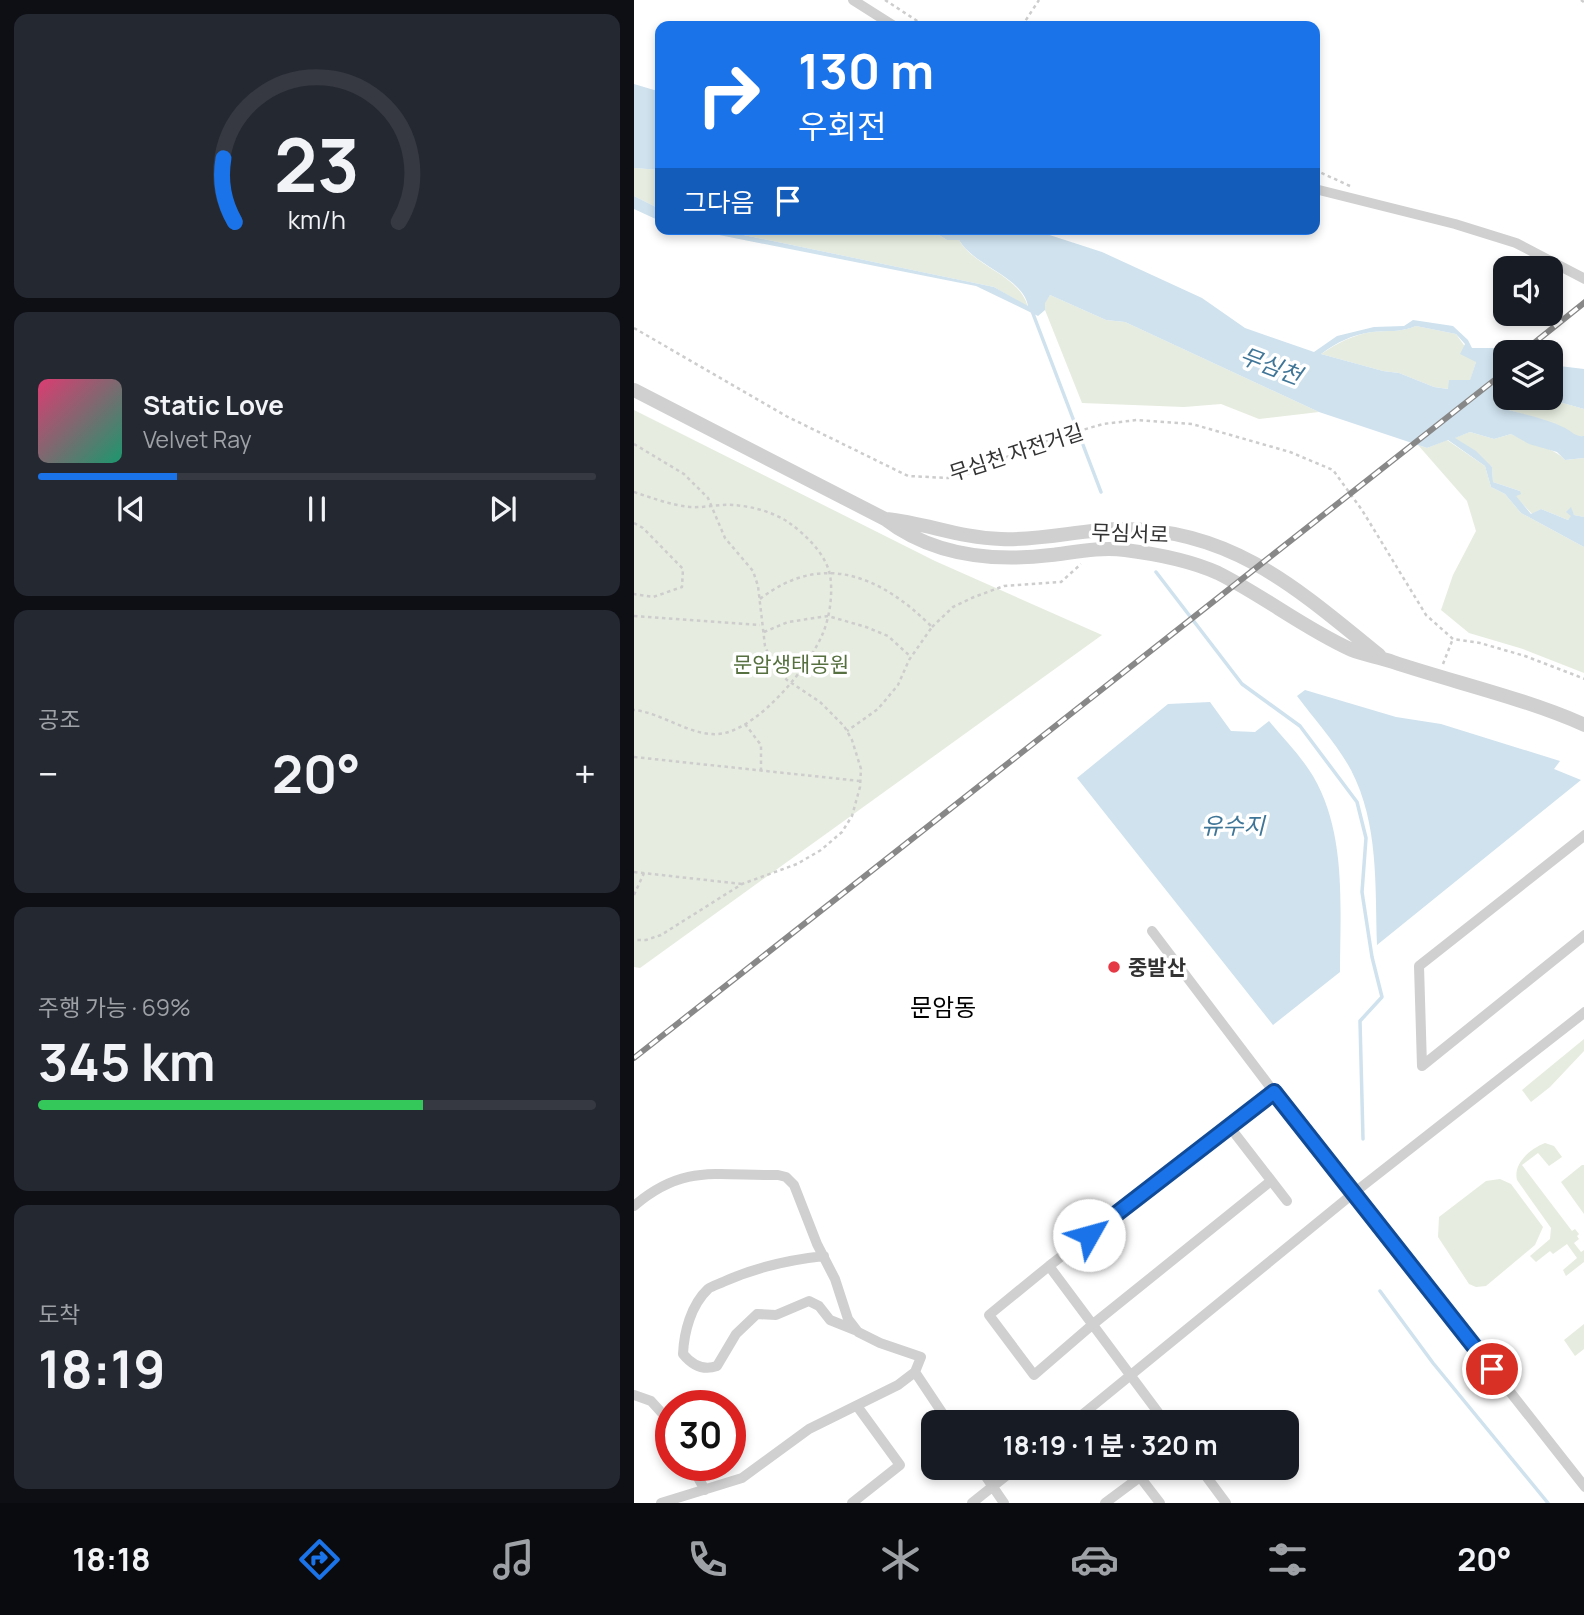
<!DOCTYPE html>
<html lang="ko">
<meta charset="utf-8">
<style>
body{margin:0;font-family:Manrope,"Noto Sans KR",sans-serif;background:#242831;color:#f1f3f6;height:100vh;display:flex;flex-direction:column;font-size:26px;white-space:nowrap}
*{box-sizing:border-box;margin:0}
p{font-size:23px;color:#9ea1a6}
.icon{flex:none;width:38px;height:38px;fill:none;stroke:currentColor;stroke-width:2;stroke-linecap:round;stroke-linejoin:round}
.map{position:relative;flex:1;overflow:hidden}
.details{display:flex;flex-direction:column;gap:14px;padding:14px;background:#0d0f14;width:634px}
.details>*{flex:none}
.guide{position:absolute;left:21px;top:21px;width:665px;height:214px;border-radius:14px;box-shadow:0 4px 10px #0003;background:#1a73e8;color:#fff;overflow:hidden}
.fabs{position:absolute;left:859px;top:256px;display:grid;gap:14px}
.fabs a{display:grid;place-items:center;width:70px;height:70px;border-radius:14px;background:#171b24;box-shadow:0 4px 10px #0003;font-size:35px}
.speed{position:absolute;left:21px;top:1390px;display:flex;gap:14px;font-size:35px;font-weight:700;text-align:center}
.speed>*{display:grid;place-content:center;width:91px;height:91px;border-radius:50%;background:#171b24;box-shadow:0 4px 10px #0003;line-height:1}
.speed .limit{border:10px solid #d22;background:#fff;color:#111}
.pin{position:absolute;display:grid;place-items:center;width:60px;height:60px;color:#fff;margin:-30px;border:4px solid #fff;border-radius:50%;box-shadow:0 2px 7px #0007}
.me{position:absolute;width:77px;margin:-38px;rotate:52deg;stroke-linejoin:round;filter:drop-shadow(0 0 5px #0008)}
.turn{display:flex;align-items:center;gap:24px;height:147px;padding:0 28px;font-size:32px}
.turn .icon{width:91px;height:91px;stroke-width:2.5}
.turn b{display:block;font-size:49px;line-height:60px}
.then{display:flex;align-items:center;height:66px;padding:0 28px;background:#0003;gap:14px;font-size:26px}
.big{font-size:52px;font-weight:700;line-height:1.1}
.details .card{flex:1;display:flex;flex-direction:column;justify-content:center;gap:10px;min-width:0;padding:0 24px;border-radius:14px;background:#242831}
.details .dial{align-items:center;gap:0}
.dial svg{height:182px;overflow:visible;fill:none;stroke:#363941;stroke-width:7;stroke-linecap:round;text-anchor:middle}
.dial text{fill:#f1f3f6;stroke:none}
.song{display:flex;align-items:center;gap:21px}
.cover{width:84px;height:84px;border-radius:10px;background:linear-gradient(135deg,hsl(340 70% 55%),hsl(160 70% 35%))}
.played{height:7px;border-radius:4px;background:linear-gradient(90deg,#1a73e8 25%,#363941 25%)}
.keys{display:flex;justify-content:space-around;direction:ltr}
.heat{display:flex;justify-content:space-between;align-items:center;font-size:38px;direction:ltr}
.charge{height:10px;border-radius:5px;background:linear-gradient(90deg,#34c759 69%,#363941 0)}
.trip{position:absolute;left:287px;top:1410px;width:378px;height:70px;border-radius:14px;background:#171b24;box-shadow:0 4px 10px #0003;font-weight:700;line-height:70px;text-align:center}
.tab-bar{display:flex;height:112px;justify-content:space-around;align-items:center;background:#090b0e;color:#9ea1a6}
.tab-bar .icon{width:49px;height:49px}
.tab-bar .active{color:#1a73e8}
.tab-bar b{font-size:32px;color:#f1f3f6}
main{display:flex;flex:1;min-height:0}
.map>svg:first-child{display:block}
.green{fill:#e6ecdf}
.water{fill:#cfe2ee;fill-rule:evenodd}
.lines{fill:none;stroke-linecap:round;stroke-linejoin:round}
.stream{stroke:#cfe2ee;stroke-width:3.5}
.path{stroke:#cdcdcd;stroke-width:2.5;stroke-dasharray:3.5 3.5;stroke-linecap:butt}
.minor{stroke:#d0d0d0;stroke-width:10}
.tertiary{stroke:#d0d0d0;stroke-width:14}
.rail-casing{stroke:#888;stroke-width:6}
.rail{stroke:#fff;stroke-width:3.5;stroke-dasharray:10;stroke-linecap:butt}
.route-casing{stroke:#114b97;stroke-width:18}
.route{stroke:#1a73e8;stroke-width:12}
.poi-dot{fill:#e63946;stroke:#fff;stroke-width:2.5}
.labels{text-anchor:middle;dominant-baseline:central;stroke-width:7;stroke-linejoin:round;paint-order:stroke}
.street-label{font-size:21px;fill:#333;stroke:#fff}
.park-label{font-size:21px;fill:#56703f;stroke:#fff}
.poi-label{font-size:21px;font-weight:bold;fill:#333;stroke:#fff;text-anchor:start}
.water-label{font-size:23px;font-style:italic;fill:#3f7597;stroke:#fff}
.quarter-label{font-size:24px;fill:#000;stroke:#fff}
</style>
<main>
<section class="details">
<div class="card dial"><svg viewBox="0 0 100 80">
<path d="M14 69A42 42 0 1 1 86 69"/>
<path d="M14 69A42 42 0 0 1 9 41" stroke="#1a73e8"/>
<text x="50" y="56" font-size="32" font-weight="700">23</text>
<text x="50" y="72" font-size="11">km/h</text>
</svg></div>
<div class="card">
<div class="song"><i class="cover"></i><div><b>Static Love</b><p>Velvet Ray</p></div></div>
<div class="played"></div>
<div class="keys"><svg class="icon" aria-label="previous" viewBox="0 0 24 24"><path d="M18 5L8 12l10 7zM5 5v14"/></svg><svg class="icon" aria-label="pause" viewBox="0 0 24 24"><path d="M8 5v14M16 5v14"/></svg><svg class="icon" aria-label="next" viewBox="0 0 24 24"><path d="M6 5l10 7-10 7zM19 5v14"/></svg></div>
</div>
<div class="card"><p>공조</p>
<div class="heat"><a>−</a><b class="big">20°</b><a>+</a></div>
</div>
<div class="card"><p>주행 가능 · 69%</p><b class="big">345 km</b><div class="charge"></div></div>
<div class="card"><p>도착</p><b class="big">18:19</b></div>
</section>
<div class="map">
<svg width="951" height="1503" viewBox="0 0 951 1503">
<rect width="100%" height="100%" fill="#fff"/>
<path class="green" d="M0,168l26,2v39l-26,-13z
M81,229h214l18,11h12c16,28 60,34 69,67l-34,-20z
M416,295l56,25 19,2 194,90 -60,7 -38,-15 -37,3 -102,-4 -37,-93 -1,-7z
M782,326l40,8 20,28 -6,19 -21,8 -15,-2 -35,-14 -16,-2 -62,-17c17,-11 31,-19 51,-22 17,-2 27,1 44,-6z
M873,397h34l43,12v27l-7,1c-22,-17 -50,-21 -76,-29l-4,-5 2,-4z
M0,410l301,151 167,74 -462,333 -6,-1z
M836,432l24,7 17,-5c17,9 43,13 54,26l19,-2v59l-10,-2 -3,-5v7l-3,3 -27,-11 -9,5 -17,-18 5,-5 -27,-9 -1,-15 -38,-29z
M813,440l38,26 6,21 14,7 16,19 63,34v126l-61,-24 -54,-16 -28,-23 12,-35 23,-44 -9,-30 -49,-56 9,3z
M950,1039v12l-34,36 -19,15 -9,-12z
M911,1143l9,3 8,11 -13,9 -11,-13 -16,12 50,66 3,-2 4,5 -2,2 2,3 -5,4 7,9 3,-2v12l-18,14 -3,-6 14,-12 -10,-14 -14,10 -3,-3 -14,11 -6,-6 20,-17 1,-11 -34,-48c-4,-17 13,-31 28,-37z
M948,1165h2v49l-23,-32z
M866,1179l11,5 32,43 -8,18 -49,41 -10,1 -7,-3 -31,-47 1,-20 47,-36z
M950,1324v25l-9,7 -11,-16z"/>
<path class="water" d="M0,84l20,6 6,-1v81l-26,-2z
M0,196l26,13v12l-26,-12z
M55,229h26l279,58 34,19c-5,-29 -54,-40 -69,-66h-12l-18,-11h102l71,23 100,46 43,30 69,24 23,-16 37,-9 30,-1 9,-6 40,6 15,14 4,8h33l6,4h-5l1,45 -8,2 -2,4 4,5c21,6 44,10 64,20 8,4 10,9 19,8v22l-19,2 -8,-8 -28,-8 -18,-10 -17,5 -24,-7 -15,6 21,13 16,16 1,15 27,9 1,3 -5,2 15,18 10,-5 27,11 3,-4 -5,-4 5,-5 3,8 10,2v30l-63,-34 -16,-19 -14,-7 -6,-21 -37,-26 -21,8 -108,-36 -194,-90 -19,-2 -56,-25 -5,8v7l-7,6 -62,-30zM782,326l40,8 9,10 -5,10 16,8 -6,18h-21l-1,9 -14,-2 -35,-14 -16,-2 -62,-17c16,-12 31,-19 51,-22 17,-2 27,1 44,-6z
M917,365l33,4v40l-43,-12h10z
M671,690l91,27 45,7 119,37 -6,8 27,11 -204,165c-2,-59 2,-121 -26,-175 -14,-26 -36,-50 -54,-74z
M576,702l21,29 24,1 14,-11c14,17 32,35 44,55 34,58 27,131 27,196l-67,53 -196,-247 91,-74z"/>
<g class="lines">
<path class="stream" d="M398,311l69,181
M522,572l86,112 58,42 57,76 9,36 -4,54 10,65 10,40 -22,24 3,118
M746,1291l53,72 115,140"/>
<path class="path" d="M251,0l40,26
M947,0l4,3
M388,26l17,-26
M681,170l35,16
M0,328l152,88 122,60 40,2 19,-4 63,-27 35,-12 38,-11 34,-4 55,4 98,28 43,18 29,40 64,105 27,24 27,4 45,13 60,23
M0,444l50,30 24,24 17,40 28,33 5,15 7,60 8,19 14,15 33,22 24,24 8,14 9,29 -1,18 -8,29 -10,16 -21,18 -24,14 -55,20 -81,51 -15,5h-12
M0,492c18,6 37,13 56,15 14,1 29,-3 43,-2 18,1 40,7 55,17 17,12 38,32 42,53 3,18 0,41 -7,58 -14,34 -61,91 -98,100 -30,7 -61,-20 -91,-23
M0,523l9,5 40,41 -1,18 -29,10 -19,-3
M126,599c63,-49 122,-22 172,28l-23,33 -11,25 -20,24 -31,22
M0,616l126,9
M298,627l21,-20 21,-10 30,-11 57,-4 20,-18
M130,632l24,-10 40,-6 38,11 22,9 23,21
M809,664l9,-23
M111,724l16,21v25
M0,757l226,24
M0,872l108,12
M0,895l10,-22"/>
<path class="minor" d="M219,0l41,26
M681,189l140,35 61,19 69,36
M951,835l-166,131 3,100 163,-131
M518,931l122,161
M595,1126l58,75
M0,1206c50,-43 84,-30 144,-31l8,2 8,8 23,59 18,35 13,40 10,13 22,11 41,14 -6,15
M190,1256c-37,4 -68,11 -101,26 -4,2 -11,4 -15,7 -17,16 -24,43 -25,65 9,11 20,17 34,12l19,-32 21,-20 19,1 33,-14 10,5 11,14 25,10
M415,1266l-60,49 45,60 58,-50 179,-144
M0,1395l17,6 20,22
M438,1423l283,-231 230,-180
M532,1423l-117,-157 225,-174 311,395
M57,1465l14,25
M346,1468l24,35
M566,1468l26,35
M27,1503l81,-25 67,-49 89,-44 17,-13 34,51
M218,1503l48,-38 -43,-59
M338,1503l44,-35
M471,1503l35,-26 20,26"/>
<path class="tertiary" d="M0,390l251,129c48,37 108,43 166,36 25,-3 49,-8 74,-5 32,4 64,10 93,23 46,23 87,56 134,77 12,5 27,7 41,12 63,21 131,36 192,63
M252,519c40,4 74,19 115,20 41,2 81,-10 122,-10 109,0 176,61 256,126"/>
<g class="rail-casing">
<path id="rail" d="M889,352l62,-50
M0,1058l872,-687"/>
</g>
<use href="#rail" class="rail"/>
</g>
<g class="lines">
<g class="route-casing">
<path id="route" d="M455,1235l185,-143 218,277"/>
</g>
<use href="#route" class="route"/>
</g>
<circle class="poi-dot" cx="480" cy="967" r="7"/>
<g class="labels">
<g class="street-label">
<text transform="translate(382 452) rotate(-18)">무심천 자전거길</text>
<text transform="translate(496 533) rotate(2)">무심서로</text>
</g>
<g class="park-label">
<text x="157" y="664">문암생태공원</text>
</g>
<g class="poi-label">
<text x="494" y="967">중발산</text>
</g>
<g class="water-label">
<text transform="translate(637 365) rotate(21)">무심천</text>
<text x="599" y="825">유수지</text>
</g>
<g class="quarter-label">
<text x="309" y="1006">문암동</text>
</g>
</g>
</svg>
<div class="fabs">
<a><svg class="icon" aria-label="sound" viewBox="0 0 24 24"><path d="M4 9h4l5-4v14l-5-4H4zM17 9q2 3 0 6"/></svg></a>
<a><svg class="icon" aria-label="layers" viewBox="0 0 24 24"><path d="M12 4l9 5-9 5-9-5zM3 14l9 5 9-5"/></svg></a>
</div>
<div class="speed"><div class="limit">30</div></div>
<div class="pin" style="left:858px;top:1369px;background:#d93025"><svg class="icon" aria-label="arrive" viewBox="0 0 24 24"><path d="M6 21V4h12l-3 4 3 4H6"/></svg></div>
<svg class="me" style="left:455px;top:1235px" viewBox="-20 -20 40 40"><circle r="19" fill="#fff"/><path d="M0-13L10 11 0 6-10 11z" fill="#1a73e8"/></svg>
<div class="trip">18:19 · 1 분 · 320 m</div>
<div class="guide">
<div class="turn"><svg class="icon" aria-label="right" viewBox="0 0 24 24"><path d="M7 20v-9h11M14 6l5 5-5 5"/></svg><div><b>130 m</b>우회전</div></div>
<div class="then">그다음<svg class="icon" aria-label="arrive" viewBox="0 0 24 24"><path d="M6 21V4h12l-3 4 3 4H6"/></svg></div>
</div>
</div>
</main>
<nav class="tab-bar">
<b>18:18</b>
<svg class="icon active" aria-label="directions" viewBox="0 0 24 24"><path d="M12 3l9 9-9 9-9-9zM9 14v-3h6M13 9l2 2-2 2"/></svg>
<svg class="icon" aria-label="music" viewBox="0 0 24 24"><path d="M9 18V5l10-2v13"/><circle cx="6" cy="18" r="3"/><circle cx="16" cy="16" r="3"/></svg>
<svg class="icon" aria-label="phone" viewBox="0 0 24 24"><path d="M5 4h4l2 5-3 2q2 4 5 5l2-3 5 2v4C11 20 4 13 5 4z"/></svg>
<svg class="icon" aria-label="climate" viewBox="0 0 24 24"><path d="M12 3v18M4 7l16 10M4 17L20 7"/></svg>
<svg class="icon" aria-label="car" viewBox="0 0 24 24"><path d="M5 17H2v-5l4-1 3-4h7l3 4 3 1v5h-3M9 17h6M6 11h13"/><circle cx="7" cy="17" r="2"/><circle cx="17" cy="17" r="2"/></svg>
<svg class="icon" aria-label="filters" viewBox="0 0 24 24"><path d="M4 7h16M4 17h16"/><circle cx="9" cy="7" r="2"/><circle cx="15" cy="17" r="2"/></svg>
<b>20°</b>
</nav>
